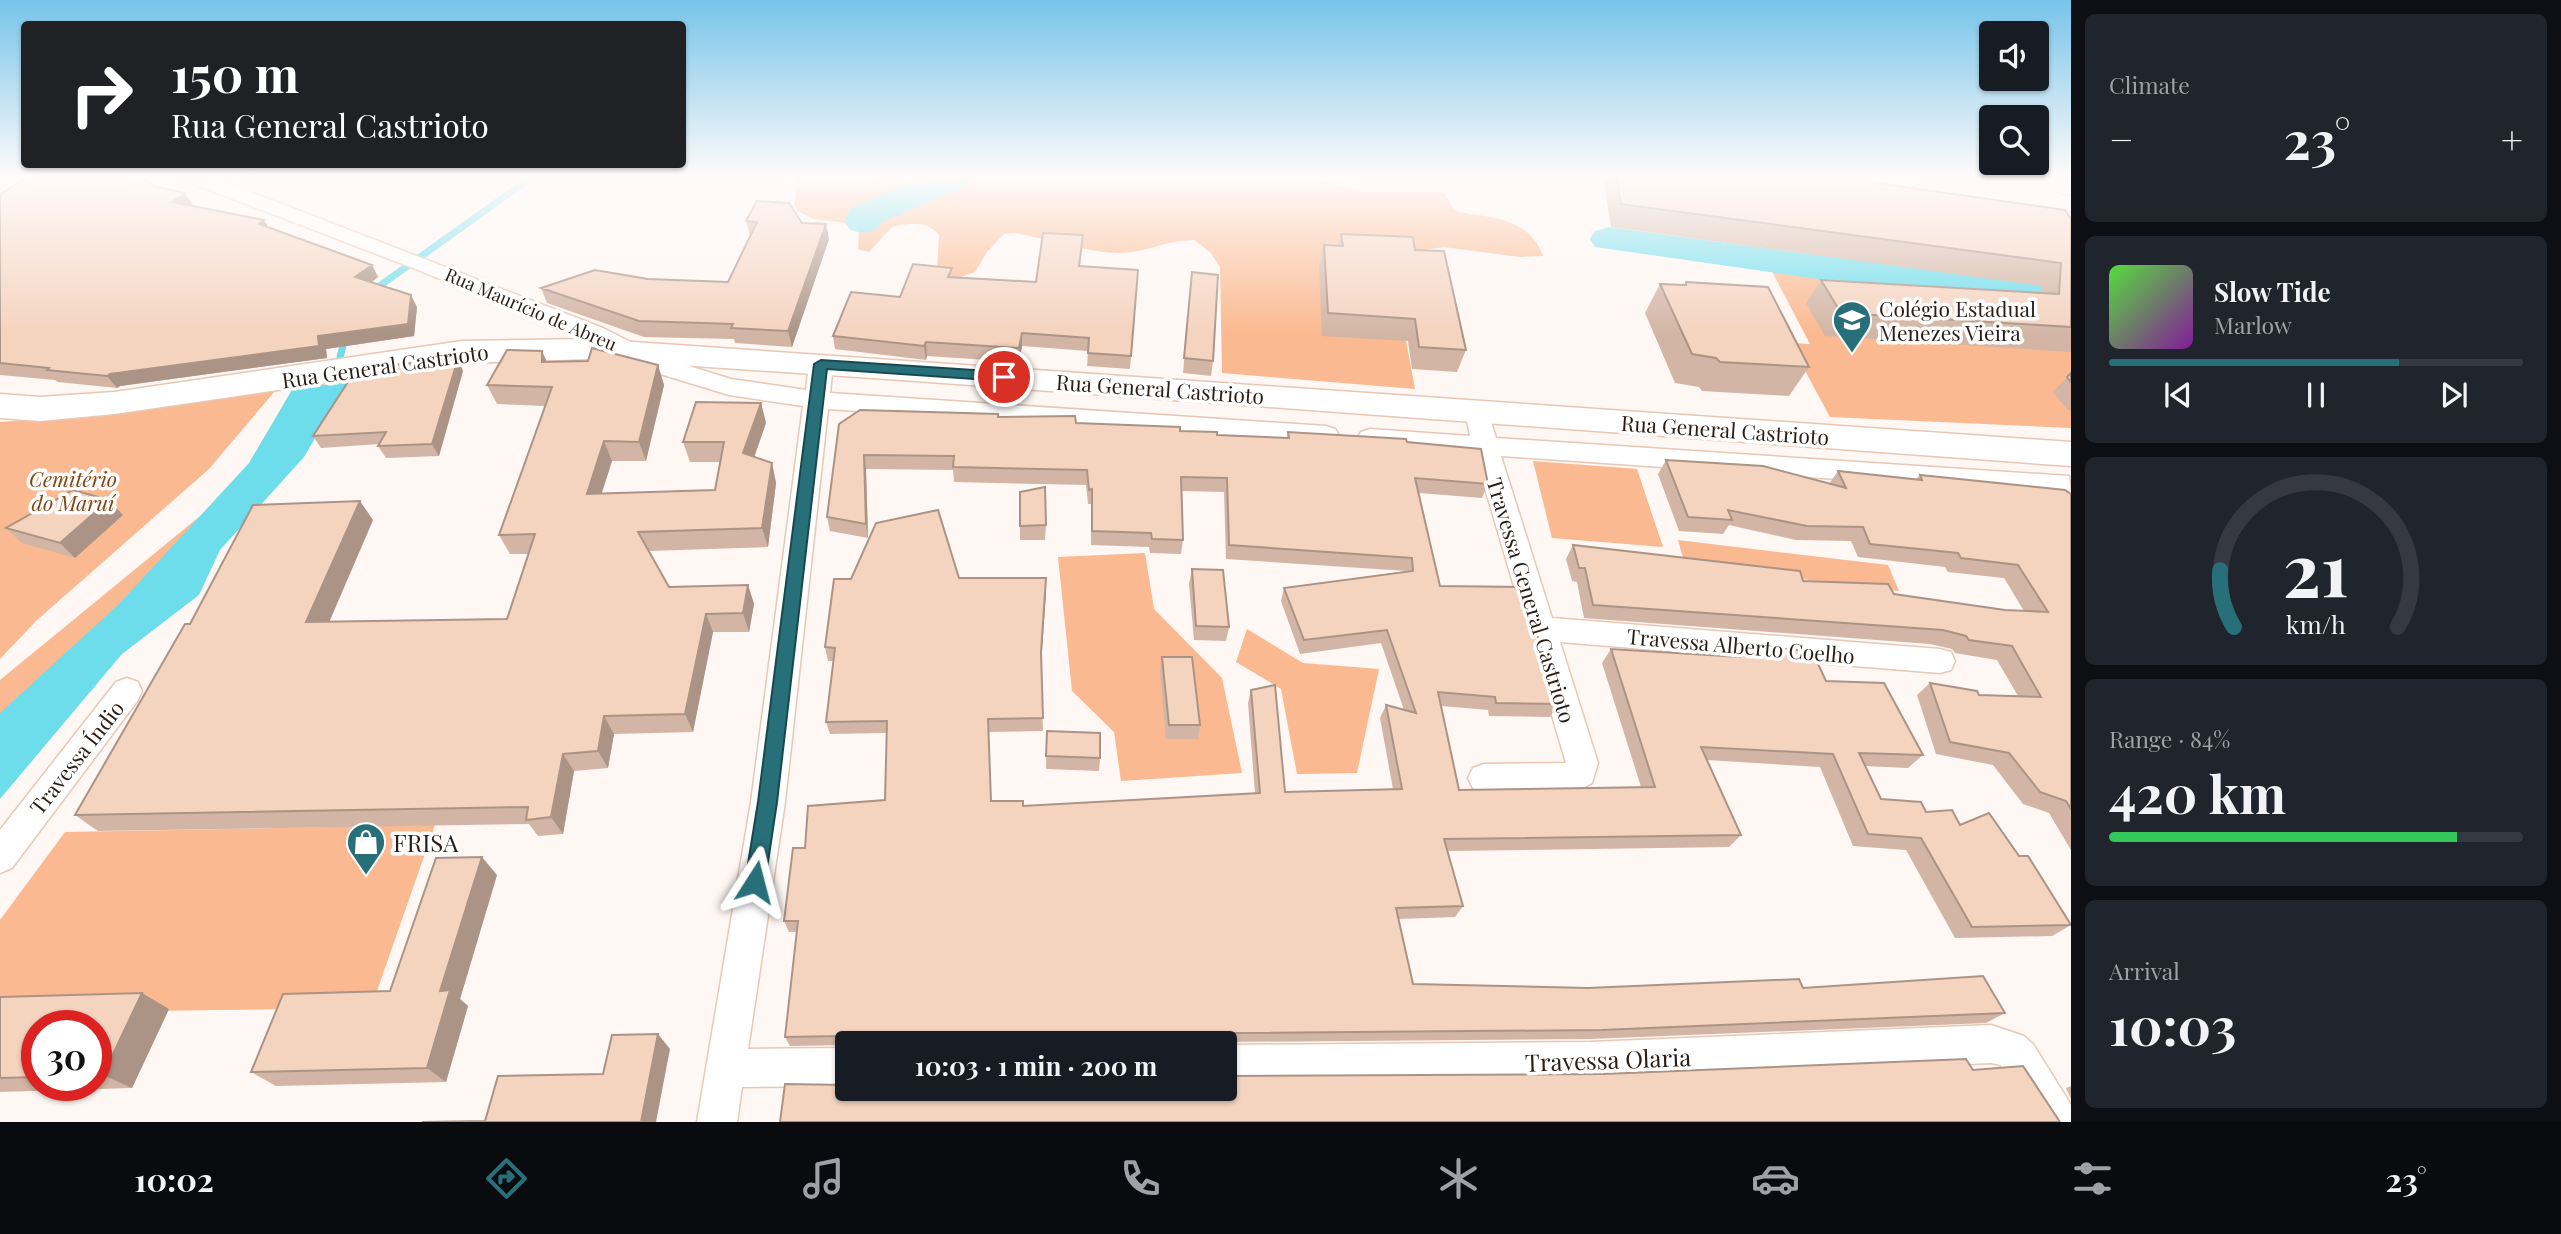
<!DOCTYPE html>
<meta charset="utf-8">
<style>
body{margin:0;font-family:"Playfair Display",serif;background:#20242c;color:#f1f3f6;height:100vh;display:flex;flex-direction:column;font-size:26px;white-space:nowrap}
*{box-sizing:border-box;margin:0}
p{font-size:23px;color:#9ea1a6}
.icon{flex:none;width:38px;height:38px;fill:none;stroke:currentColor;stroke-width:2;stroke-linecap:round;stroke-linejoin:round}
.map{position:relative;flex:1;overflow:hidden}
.panel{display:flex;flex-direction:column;gap:14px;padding:14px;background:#0d0f14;width:490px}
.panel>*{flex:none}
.banner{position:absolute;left:21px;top:21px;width:665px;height:147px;border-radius:7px;box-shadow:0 2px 5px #0004;background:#202124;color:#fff;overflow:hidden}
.tools{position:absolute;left:1979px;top:21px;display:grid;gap:14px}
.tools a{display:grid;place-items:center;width:70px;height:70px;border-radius:7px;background:#171b24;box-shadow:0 2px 5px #0004;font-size:35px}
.speed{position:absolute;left:21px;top:1010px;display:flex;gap:14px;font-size:35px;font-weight:700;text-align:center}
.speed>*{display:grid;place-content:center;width:91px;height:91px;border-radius:50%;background:#171b24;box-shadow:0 2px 5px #0004;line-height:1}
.speed .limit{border:10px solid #d22;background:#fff;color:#111}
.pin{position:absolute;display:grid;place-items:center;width:60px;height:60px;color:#fff;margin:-30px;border:4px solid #fff;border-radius:50%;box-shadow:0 2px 7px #0007}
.me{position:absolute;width:77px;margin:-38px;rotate:9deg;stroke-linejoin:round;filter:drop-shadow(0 0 5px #0008)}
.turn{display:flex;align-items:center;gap:24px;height:147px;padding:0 35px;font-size:32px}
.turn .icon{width:91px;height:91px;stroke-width:2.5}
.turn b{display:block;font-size:49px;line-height:60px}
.big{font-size:52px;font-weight:700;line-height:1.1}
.panel .tile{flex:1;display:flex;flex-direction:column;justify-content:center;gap:10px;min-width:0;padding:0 24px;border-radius:10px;background:#20242c}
.panel .dial{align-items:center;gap:0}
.dial svg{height:182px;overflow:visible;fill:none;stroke:#363941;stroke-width:7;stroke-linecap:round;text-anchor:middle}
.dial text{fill:#f1f3f6;stroke:none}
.song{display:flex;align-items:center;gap:21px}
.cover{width:84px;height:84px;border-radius:10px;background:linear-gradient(135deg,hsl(110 70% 55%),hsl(290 70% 35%))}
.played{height:7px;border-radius:4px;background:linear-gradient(90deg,#277079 70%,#363941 70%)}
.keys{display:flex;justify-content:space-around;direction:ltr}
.heat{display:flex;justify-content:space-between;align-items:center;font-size:38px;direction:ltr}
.charge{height:10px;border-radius:5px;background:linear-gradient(90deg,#34c759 84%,#363941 0)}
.trip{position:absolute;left:835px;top:1031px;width:402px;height:70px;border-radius:7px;background:#171b24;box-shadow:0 2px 5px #0004;font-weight:700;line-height:70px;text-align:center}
.tab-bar{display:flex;height:112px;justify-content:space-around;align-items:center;background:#090b0e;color:#9ea1a6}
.tab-bar .icon{width:49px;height:49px}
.tab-bar .selected{color:#277079}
.tab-bar b{font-size:32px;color:#f1f3f6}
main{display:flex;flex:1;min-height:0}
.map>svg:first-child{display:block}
.green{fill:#fab990}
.water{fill:#6dddec}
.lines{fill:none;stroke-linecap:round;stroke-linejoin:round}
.stream{stroke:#6dddec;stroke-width:7}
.river{fill:#6dddec;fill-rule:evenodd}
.street-casing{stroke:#e8c7b4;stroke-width:3}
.secondary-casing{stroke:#e8c7b4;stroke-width:3}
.primary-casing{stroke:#e8c7b4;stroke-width:3}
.street{fill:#fff;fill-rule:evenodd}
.secondary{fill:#fff;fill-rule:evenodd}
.primary{fill:#fff;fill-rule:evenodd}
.wall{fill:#d2b5a4;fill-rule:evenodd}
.shaded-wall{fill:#ab9486}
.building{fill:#f4d3bf;stroke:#ab9486;stroke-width:2}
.route{fill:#277079;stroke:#19494f;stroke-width:2}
.labels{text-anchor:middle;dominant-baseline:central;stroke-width:7;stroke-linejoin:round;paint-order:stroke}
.far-street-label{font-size:18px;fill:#2a1e17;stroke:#fff}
.poi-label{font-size:21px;fill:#2a1e17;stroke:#fff;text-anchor:start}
.street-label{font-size:21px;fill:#2a1e17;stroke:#fff}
.park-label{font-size:21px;font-style:italic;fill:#844311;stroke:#fff}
.near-poi-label{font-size:24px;fill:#2a1e17;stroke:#fff;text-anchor:start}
.near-street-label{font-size:24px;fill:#2a1e17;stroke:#fff}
</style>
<main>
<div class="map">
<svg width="2071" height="1122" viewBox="0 0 2071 1122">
<rect width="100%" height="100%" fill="#fef7f3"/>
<path class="green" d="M798,177h502l66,15 69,-1 10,3 7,13 7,5c33,6 71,6 84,44l-23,1 -76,-10 -54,8 25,134 -193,-16 -2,-106 -10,-15 -16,-12c-27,0 -49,13 -75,13 -27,0 -75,-14 -103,-20l-12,1 -17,18 -12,20 -20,7 -18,-9 2,-35c-12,-15 -30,-12 -47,-8l-23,25 -11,-3 1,-19 -3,-6 -42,-5 -17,-8 -3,-6z
M1766,260l305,42v126l-241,-11 -40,-74 20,1z
M280,385l-71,84 -172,151 -37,39v-237l125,-9z
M1533,461l104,8 26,78 -111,-9z
M238,485l-238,270v-75z
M1678,540l210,25 11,26 -214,-26z
M1145,553l9,56 68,69 20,95 -121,8 -7,-49 -42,-41 -14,-134z
M1247,629l56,34 76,6 -22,104 -60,1 -16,-85 -45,-27z
M435,825l-64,183 -371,5v-93l65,-88z"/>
<path class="water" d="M348,382l-44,75 -84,93 -21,45 -77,59 -122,145v-86l119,-109 130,-141 44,-75z"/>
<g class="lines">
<path class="stream" d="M371,292l161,-115
M340,357l6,-22"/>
<path class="river" d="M923,177h50l-5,8 -86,37 -6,8 -13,3 -13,-3 -6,-8 7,-14z
M1609,227l462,62v26l-476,-68 -5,-8 5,-8z"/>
<g class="street-casing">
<path id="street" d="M183,177h29l391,151 57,29 71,22 75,11 3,-26 4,-6 8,-2 8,2 4,6 -3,29 496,33 9,3 4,6 -4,6 -9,3 -498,-35 -43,393 -37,247 99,-1v38l-105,1 -5,35h-40l54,-320 52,-396 -74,-11 -85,-26 -57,-31 -174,-70 -227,-87z
M1477,403l9,2 10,33 573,38 2,19 -570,-39 51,162 388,31 11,3 4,9 -4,9 -11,3 -380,-31 38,121 -6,20 -16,9h-92l-11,-4 -5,-10 5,-10 11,-4 82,-1 -91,-309 -105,-7 -9,-3 -4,-6 4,-6 9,-3 100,7 -5,-25 3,-6z
M127,678l11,4 4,9 -4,9 -126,168 -12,5v-43l116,-148z
M1991,1025l33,11 9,8 38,61v17h-35l-31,-50 -5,-7 -9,-2 -400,17 -366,3v-38l366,-3z"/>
</g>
<g class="secondary-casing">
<path id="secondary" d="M2053,177h18v18l-10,-2z"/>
</g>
<g class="primary-casing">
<path id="primary" d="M590,339l1481,103v24l-1169,-86 -312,-21 -128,4 -348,51 -74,7 -40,-3v-24l40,3 74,-5 348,-51z"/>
</g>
<use href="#street" class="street"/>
<use href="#secondary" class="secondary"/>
<use href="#primary" class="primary"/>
</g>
<path class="wall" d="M1603,177h265l1,5 202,37v133l-246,-16 -19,-33 15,-23 220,13 1,-7 -431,-59z
M153,186l40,19 -1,1 72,14 4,7 104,38 6,12 -6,5 45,25 -3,29 -88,13 1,9 -207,28 -3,2 -59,-6 -3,-2 -55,-5v-180z
M746,221l56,2 27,16 -37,108 -57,-4 -1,-4 -90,-2 -97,-34 -6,-15 107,-9 80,3 22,-46z
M1341,234l74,16 51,100 -9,22 -45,-3 -4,-28 -86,-5 -3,-69 5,-22 14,1z
M1083,235l-3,31 58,4 -8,99 -43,-3 1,-15 -66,-5 -3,16 -92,-6 -1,4 -91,-11 -2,-13 67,-39 136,-15z
M1192,272l21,89 -2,15 -28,-3z
M1686,282l123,85 -20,29 -87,-5 -3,-4 -24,-4 -30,-70 15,-29 24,1z
M547,362l111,3 6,20 -18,76h-34l-10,32 113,-3 5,-28h-30l-7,-20 78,-39 5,20 -12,34 18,6 4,20 -8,64 -119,4 20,36 79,-2 6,19 -5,28h-36l-20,100 -79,2 -6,34 -34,3 -11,63 -25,2 -9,-12 -431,7 -23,-16 115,-191 183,-104 -44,102 178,-3 22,-65h-19l-11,-19 46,-129 -48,-2 -10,-19z
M463,371l-24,85 -53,2 -8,-12 1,-2 -58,4 -8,-12z
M2071,373v38l-5,-3 -13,-16z
M998,417l219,18 70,3 1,-6 119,10 81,42 -6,14 -63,-5 21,93 118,118 -8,13 -61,-1 -1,-6 -47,-4 18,84 182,-3 -39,-124 9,-14 120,7 9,-11 86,36 97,74 -15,13 -43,-2 16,33 45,13 34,13 59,31 52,69 -19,11 -97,2 -49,-88 -53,-4 -33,-79 -113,-7 34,75 -12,12 -282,4 16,55 -8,11 -56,2 14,65 175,4h215l202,25 -19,10 -395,16 -365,3 1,34 376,-2 370,-4 87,52 -835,-34v-45h-378v2l-57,1 -5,-9 12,-105h-8l-5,-11 21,-73 80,-48 2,-67 -57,1 -4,-12 7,-61h-5l-3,-14 134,-69 87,14 -5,69 2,70 -54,1 2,69 32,5 232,-13 -7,-90 3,-13 34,102 108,-3 -13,-71 6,-13 18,5 -23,-67 -81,11 -19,-53 3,-13 123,-17 -181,-12 -2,-67 -42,-1 1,49 -2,14 -31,-1 -1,-6 -58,-2v-41h-3l-2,-19 -132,-3 -1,-12 -87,-1 2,69 -38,-7 -3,-14 12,-93z
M1666,460l163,24 9,-13 78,8 4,-4 151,19v356l-22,-37 -26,-9 -30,-39 -57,-11 -19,-59 13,-12 49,12 39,1 -21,-36 -42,-7 -3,-4 -22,-5 -346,-26 -7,-36 -5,-1 -6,-22 7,-14 321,49 111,16 19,1 -20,-33 -56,-6 -3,-5 -87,-10 -7,-16 -55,-1 -67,-15 -6,9 -44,-3 -21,-57z
M1020,492l26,33 -1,15h-25z
M123,515l-48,43 -53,-15 -16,-15z
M1192,569l37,58 -3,14 -32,-1 -5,-56z
M1162,657l38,68 -2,14h-32l-6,-68z
M1047,731l53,27 -1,13 -53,-2z
M497,875l-37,124 8,7 -22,76 -170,4 -25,-14 139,-81z
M0,997l169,12 -37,79 -132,4zM37,1026h59v59h-59z
M2071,1086v13l-5,-11z"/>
<path class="shaded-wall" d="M185,193l8,12 -13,9 -8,-12z
M264,220l7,12 -12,-8z
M826,224l3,15 -37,108 -4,-16z
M372,265l6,12 -16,12 -7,-12z
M411,295l6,12 -3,29 -88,13 1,9 -207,28 -3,2 -10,-12 3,-2 208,-38z
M1022,333v13l-3,16v-14z
M926,342l1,14 -1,4 -2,-14z
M542,351l9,20 -9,-9z
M458,359l5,12 -24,85 -7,-12z
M658,365l6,20 -18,76 -7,-19z
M761,403l5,20 -17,49 -6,-19z
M604,441l8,20 -17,52 -8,-19z
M864,455l2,14 2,69 -2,-14z
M772,463l4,20 -8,64 -6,-19z
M109,500l14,15 -48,43 -15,-15z
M360,501l13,19 -52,121 -15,-19z
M1046,578v14l-5,73v-13z
M748,585l6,19 -5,28 -6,-19z
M706,614l7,18 -20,100 -8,-18z
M604,716l10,18 -6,34 -10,-17z
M563,754l11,17 -11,63 -12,-17z
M482,857l15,18 -37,124 8,7 -22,76 -19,-14 13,-77z
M142,993l27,16 -37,79 -29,-13z
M658,1034l12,15 -14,73h-15z"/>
<path class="building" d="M26,177h116l11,9 32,7 -13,9 92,18 -5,4 113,41 -17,12 56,18 -3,29 -90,12 1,10 -209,28 -3,2 -60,-6 2,-2 -49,-5v-168z
M1616,177h252l1,5 196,28 6,9v108l-230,-14 -20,-33 238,14 2,-31 -440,-59z
M757,201l32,2 13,20 24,1 -38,107 -57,-3 2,-4 -94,-3 -98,-33 54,-18 53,9 80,3 29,-60 -11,-1z
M1043,233l40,2 -4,31 59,4 -7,86 -43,-3 1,-15 -67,-5 -3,15 -93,-6 -2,4 -91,-10 18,-44 49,5 13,-33 39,4 -4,9 88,5z
M1341,234l72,3 2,13 29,1 22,99 -47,-3 -4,-28 -87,-6 -4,-68 19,1z
M1192,272l26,3 -5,86 -29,-3z
M1686,282l82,5 41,80 -89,-5 -4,-4 -24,-4 -32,-70 26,1z
M592,348l66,17 -19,77 -35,-1 -17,53 128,-4 9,-48h-41l13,-40 65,1 -18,50 29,10 -10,65 -124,4 31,55 79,-2 -5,28 -37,1 -21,100 -81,2 -6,35 -35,3 -12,63 -25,3 2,-13 -453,8 110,-191h5l63,-119 107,-4 -54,121 201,-3 28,-85 -36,1 53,-148 -65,-2 20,-35 35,1v11l46,-1z
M458,359l-26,85 -54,2 8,-14 -73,4 44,-68z
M2071,373v9l-4,-5z
M860,410l138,4v3l77,-1 1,7 104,4v4l37,1v3l72,3 -1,-6 118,7 1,3 74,7 7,35 -73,-6 25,108 83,1 35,117 -62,-1 -1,-6 -57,-5 21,98 196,-3 -44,-138 129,8v-12l72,6 14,30 58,2 39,72 -64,-2 22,46 40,3 5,10 26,-2 8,15 29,-12 30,43h9l43,69 -99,2 -51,-89 -53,-4 -35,-80 -132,-7 40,88 -297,4 19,67 -67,2 17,76 175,4 211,-9 4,9 180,-12 22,37 -403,17 -373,3 -3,3 1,40 376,-2 363,-15 7,11 50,-4 37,56h-1280l5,-38 62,1v3h378v-45h-237v-7l-142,3 -3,-3 -58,1 13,-116h-14l9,-73h12l3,-42 77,-6 2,-79 -61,1 9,-74 -10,-1 9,-68h17l25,-56 62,-13 21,68h87l-5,74 2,66 -55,1 3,82h32v5l237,-13 -9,-103 24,-5 10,107 117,-3 -16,-84 30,8 -29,-83 -83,10 -20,-52 129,-17 -1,-13 -183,-13 -2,-67 -46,-1 2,63 -31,-1 -1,-6 -59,-2v-42l-3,1 -2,-20 -134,-3 1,-11 -90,-1 2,69 -39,-7 12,-93z
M1666,460l97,6 83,22 -8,-17 84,9 -2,-5 145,15 6,4v315l-5,-8 -26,-9 -31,-39 -59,-11 -20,-59 47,8 2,4 62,2 -29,-51 -43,-6 -3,-4 -23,-6 -350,-25 -8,-37h-6l-6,-23 227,26 3,10 85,3 6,10 111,16 43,2 -30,-47 -57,-7 -3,-5 -88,-9 -7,-17 -56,-1 -79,-16 4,10 -44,-3z
M1045,487l1,38 -26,1v-34z
M73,490l36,10 -49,43 -54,-15z
M1192,569l31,1 6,57 -33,-1z
M1162,657h30l8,68h-31z
M1047,731l53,2v25l-54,-2z
M482,857l-42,134 10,-1 -23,78 -176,4 32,-78 107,-3 46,-133z
M142,993l-39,82h-7v-49h-59v51l-37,1v-81z
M658,1034l-17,88h-219l63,-1 13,-45 105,-2 9,-39z"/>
<linearGradient id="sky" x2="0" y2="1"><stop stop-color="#77c4ea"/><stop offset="0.53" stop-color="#fffbfa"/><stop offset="1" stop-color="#fffbfa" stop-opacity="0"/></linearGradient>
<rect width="2071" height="334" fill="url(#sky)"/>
<path class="route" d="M821,360l183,12 7,5 -7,4 -177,-12 -50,433 -12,80 -3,7 -7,2 -7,-2 -3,-7 13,-80 56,-438z"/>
<defs>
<g id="school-pin" transform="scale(2.0125)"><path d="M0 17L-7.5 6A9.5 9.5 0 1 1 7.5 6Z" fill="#277079" stroke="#fff"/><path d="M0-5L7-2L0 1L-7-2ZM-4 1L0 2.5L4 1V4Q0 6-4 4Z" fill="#fff"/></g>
<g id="shop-pin" transform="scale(2.0125)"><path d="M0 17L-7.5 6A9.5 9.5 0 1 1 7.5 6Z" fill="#277079" stroke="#fff"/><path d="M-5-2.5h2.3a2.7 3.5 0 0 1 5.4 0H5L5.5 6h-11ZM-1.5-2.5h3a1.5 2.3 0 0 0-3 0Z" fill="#fff"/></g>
</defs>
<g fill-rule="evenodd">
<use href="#school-pin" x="1852" y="320"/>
<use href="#shop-pin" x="366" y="842"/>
</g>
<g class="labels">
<g class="far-street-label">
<text transform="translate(531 309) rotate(23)">Rua Maurício de Abreu</text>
</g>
<g class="poi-label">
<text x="1879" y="308">Colégio Estadual<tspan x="1879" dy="24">Menezes Vieira</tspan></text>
</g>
<g class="street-label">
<text transform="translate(385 365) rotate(-8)">Rua General Castrioto</text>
<text transform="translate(1160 388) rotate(4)">Rua General Castrioto</text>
<text transform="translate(1725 429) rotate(4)">Rua General Castrioto</text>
<text transform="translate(1532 600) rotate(73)">Travessa General Castrioto</text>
<text transform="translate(1741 645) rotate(5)">Travessa Alberto Coelho</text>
<text transform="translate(76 757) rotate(-52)">Travessa Índio</text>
</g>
<g class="park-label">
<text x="73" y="478">Cemitério<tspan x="73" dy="24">do Maruí</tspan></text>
</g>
<g class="near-poi-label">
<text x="393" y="842">FRISA</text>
</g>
<g class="near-street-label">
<text transform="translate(1608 1059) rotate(-2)">Travessa Olaria</text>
</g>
</g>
</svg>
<div class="tools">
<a><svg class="icon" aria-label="sound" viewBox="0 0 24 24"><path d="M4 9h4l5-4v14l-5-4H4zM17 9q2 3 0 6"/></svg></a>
<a><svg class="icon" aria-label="search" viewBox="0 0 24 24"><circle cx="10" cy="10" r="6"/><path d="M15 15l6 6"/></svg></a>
</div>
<div class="speed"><div class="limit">30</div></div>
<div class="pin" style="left:1004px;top:377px;background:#d93025"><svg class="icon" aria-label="arrive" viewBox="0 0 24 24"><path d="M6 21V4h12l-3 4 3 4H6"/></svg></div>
<svg class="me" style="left:755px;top:882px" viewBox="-20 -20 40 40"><path d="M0-17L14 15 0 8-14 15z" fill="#277079" stroke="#fff" stroke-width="4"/></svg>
<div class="trip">10:03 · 1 min · 200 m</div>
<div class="banner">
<div class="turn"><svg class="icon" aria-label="right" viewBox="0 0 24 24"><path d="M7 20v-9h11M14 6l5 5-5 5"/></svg><div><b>150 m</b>Rua General Castrioto</div></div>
</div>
</div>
<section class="panel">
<div class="tile"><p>Climate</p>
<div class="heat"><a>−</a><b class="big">23°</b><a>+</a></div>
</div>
<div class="tile">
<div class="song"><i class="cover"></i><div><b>Slow Tide</b><p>Marlow</p></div></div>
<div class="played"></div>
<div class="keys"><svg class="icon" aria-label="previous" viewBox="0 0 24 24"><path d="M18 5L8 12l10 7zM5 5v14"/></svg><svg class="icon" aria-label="pause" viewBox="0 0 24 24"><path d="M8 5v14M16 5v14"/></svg><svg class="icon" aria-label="next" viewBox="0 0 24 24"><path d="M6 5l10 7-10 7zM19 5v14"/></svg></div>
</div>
<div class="tile dial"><svg viewBox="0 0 100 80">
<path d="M14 69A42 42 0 1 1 86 69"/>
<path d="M14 69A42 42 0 0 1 8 44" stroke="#277079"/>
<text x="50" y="56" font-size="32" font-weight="700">21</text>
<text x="50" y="72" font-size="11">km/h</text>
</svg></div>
<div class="tile"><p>Range · 84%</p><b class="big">420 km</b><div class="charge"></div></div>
<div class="tile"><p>Arrival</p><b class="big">10:03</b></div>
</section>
</main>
<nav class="tab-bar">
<b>10:02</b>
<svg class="icon selected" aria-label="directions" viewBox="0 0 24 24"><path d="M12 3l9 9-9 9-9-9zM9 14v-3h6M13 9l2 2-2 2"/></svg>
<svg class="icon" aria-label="music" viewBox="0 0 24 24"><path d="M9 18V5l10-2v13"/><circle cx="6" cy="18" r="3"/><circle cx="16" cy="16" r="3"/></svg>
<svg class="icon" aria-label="phone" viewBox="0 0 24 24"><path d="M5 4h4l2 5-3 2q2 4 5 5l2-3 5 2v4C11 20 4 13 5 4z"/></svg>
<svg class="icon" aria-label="climate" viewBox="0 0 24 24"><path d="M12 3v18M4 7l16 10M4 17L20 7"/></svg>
<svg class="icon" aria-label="car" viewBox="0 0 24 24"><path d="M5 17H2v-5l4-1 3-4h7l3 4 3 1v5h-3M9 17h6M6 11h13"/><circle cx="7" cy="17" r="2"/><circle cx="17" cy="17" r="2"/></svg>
<svg class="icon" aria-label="filters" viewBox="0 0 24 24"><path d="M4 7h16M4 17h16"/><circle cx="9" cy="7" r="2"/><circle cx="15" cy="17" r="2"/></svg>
<b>23°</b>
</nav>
